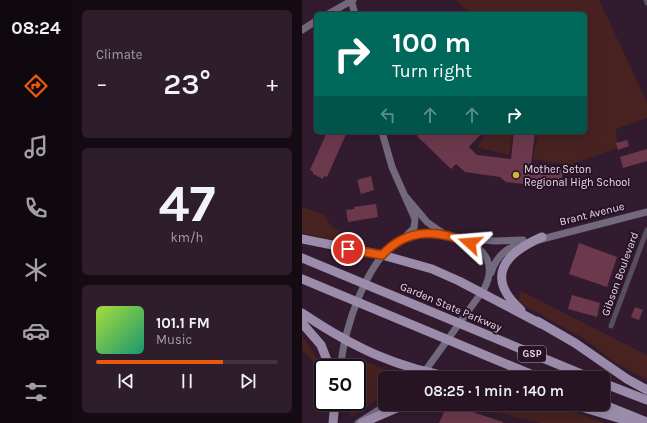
<!DOCTYPE html>
<meta charset="utf-8">
<style>
body{margin:0;font-family:Karla,sans-serif;background:#2e1d2b;color:#f1f3f6;height:100vh;display:flex;flex-direction:column;font-size:15px;white-space:nowrap}
*{box-sizing:border-box;margin:0}
p{font-size:13px;color:#a49ea6}
.icon{flex:none;width:22px;height:22px;fill:none;stroke:currentColor;stroke-width:2;stroke-linecap:round;stroke-linejoin:round}
.map{position:relative;flex:1;overflow:hidden}
.drawer{display:flex;flex-direction:column;gap:10px;padding:10px;background:#150b13;width:230px}
.drawer>*{flex:none}
.banner{position:absolute;left:12px;top:12px;width:273px;height:122px;border-radius:6px;box-shadow:0 4px 16px #0002,0 0 0 1px #423341;background:#00695c;color:#fff;overflow:hidden}
.speed{position:absolute;left:12px;top:359px;display:flex;gap:8px;font-size:20px;font-weight:700;text-align:center}
.speed>*{display:grid;place-content:center;width:52px;height:52px;border-radius:50%;background:#261423;box-shadow:0 4px 16px #0002,0 0 0 1px #423341;line-height:1}
.speed .limit{border:2px solid #111;border-radius:6px;background:#fff;color:#111}
.pin{position:absolute;display:grid;place-items:center;width:34px;height:34px;color:#fff;margin:-17px;border:2px solid #fff;border-radius:50%;box-shadow:0 1px 4px #0007}
.me{position:absolute;width:44px;margin:-22px;rotate:289deg;stroke-linejoin:round;filter:drop-shadow(0 0 3px #0008)}
.turn{display:flex;align-items:center;gap:14px;height:84px;padding:0 12px;font-size:18px}
.turn .icon{width:52px;height:52px;stroke-width:2.5}
.turn b{display:block;font-size:28px;line-height:34px}
.lanes{display:flex;align-items:center;height:38px;padding:0 12px;background:#0003;justify-content:center;gap:20px;direction:ltr}
.lanes .off{opacity:.35}
.big{font-size:30px;font-weight:600;line-height:1.1}
.drawer .widget{flex:1;display:flex;flex-direction:column;justify-content:center;gap:6px;min-width:0;padding:0 14px;border-radius:6px;background:#2e1d2b}
.drawer .dial{align-items:center;gap:0}
.dial b{font-size:52px;line-height:1}
.song{display:flex;align-items:center;gap:12px}
.cover{width:48px;height:48px;border-radius:6px;background:linear-gradient(135deg,hsl(80 70% 55%),hsl(160 70% 35%))}
.played{height:4px;border-radius:2px;background:linear-gradient(90deg,#ea580c 70%,#423341 70%)}
.keys{display:flex;justify-content:space-around;direction:ltr}
.heat{display:flex;justify-content:space-between;align-items:center;font-size:22px;direction:ltr}
.trip{position:absolute;left:76px;top:371px;width:232px;height:40px;border-radius:6px;background:#261423;box-shadow:0 4px 16px #0002,0 0 0 1px #423341;font-weight:600;line-height:40px;text-align:center}
main{display:flex;flex:1;min-height:0}
.tab-bar{display:flex;flex-direction:column;width:72px;justify-content:space-around;align-items:center;background:#0f080e;color:#a49ea6}
.tab-bar .icon{width:28px;height:28px}
.tab-bar .selected{color:#ea580c}
.tab-bar b{font-size:18px;color:#f1f3f6}
.map>svg:first-child{display:block}
.green{fill:#472221}
.building{fill:#6b394b}
.lines{fill:none;stroke-linecap:round;stroke-linejoin:round}
.street{stroke:#56505d;stroke-width:5}
.secondary{stroke:#72697c;stroke-width:7}
.highway{stroke:#9b8cab;stroke-width:9}
.route-casing{stroke:#983908;stroke-width:10}
.route{stroke:#ea580c;stroke-width:7}
.poi-dot{fill:#d0b736;stroke:#281225;stroke-width:1.5}
.labels{text-anchor:middle;dominant-baseline:central;stroke-width:4;stroke-linejoin:round;paint-order:stroke}
.shield{fill:#281225;stroke:#af9dac;stroke-width:1}
.shield-label{font-size:10px;font-weight:bold;fill:#e9d9e6}
.poi-label{font-size:11px;fill:#e9d9e6;stroke:#281225;text-anchor:start}
.street-label{font-size:11px;fill:#e9d9e6;stroke:#281225}
</style>
<main>
<nav class="tab-bar">
<b>08:24</b>
<svg class="icon selected" aria-label="directions" viewBox="0 0 24 24"><path d="M12 3l9 9-9 9-9-9zM9 14v-3h6M13 9l2 2-2 2"/></svg>
<svg class="icon" aria-label="music" viewBox="0 0 24 24"><path d="M9 18V5l10-2v13"/><circle cx="6" cy="18" r="3"/><circle cx="16" cy="16" r="3"/></svg>
<svg class="icon" aria-label="phone" viewBox="0 0 24 24"><path d="M5 4h4l2 5-3 2q2 4 5 5l2-3 5 2v4C11 20 4 13 5 4z"/></svg>
<svg class="icon" aria-label="climate" viewBox="0 0 24 24"><path d="M12 3v18M4 7l16 10M4 17L20 7"/></svg>
<svg class="icon" aria-label="car" viewBox="0 0 24 24"><path d="M5 17H2v-5l4-1 3-4h7l3 4 3 1v5h-3M9 17h6M6 11h13"/><circle cx="7" cy="17" r="2"/><circle cx="17" cy="17" r="2"/></svg>
<svg class="icon" aria-label="filters" viewBox="0 0 24 24"><path d="M4 7h16M4 17h16"/><circle cx="9" cy="7" r="2"/><circle cx="15" cy="17" r="2"/></svg>
</nav>
<section class="drawer">
<div class="widget"><p>Climate</p>
<div class="heat"><a>−</a><b class="big">23°</b><a>+</a></div>
</div>
<div class="widget dial"><b>47</b><p>km/h</p></div>
<div class="widget">
<div class="song"><i class="cover"></i><div><b>101.1 FM</b><p>Music</p></div></div>
<div class="played"></div>
<div class="keys"><svg class="icon" aria-label="previous" viewBox="0 0 24 24"><path d="M18 5L8 12l10 7zM5 5v14"/></svg><svg class="icon" aria-label="pause" viewBox="0 0 24 24"><path d="M8 5v14M16 5v14"/></svg><svg class="icon" aria-label="next" viewBox="0 0 24 24"><path d="M6 5l10 7-10 7zM19 5v14"/></svg></div>
</div>
</section>
<div class="map">
<svg width="345" height="423" viewBox="0 0 345 423">
<rect width="100%" height="100%" fill="#321b2f"/>
<path class="green" d="M154,0h143l48,102v16l-31,11 2,19 -49,17 -36,-6 5,-27h47v-118h-113z
M185,132h26l-4,23 -32,-8z
M0,207l21,7 9,13 9,4 -4,10 -35,-8z
M219,291l126,64v25l-34,-19 -30,-23 -65,-36z
M0,336c10,13 17,23 19,39l-11,-18 -8,-7z
M62,362l8,2 31,14h-18v18l-6,2 -27,18 -6,-6 1,-8h10v-34h-2z
M162,404h84l58,19h-66z"/>
<path class="building" d="M25,132h20l-20,45 -3,-1 -1,3 -10,-5v-2l-3,-2z
M119,132h62l-14,15 8,8 34,4 3,-27h21l-4,33 32,4 -2,19 -55,-6 -6,-5 -35,-5 -9,-8 -5,5 -34,-33z
M325,140l2,6 -11,4 -2,-7z
M345,149v12l-24,7 -3,-11z
M69,176l3,14 -13,4 -4,-14z
M74,204l2,13 -30,5 -2,-12 8,-1v-2z
M277,243l38,14 -10,30 -38,-13z
M270,295l28,8 -3,14 -29,-8z
M333,307l8,3 -4,10 -8,-3z
M146,404l55,18v1h-64z"/>
<g class="lines">
<path class="street" d="M344,0l1,3
M309,326l36,-96"/>
<path class="secondary" d="M49,0l4,14
M26,14l25,-14
M0,30l14,-9
M80,132l10,35 23,52 -1,9 -7,7
M104,197l21,25 17,12
M166,239l28,2 27,-1
M189,273c4,-13 11,-22 24,-27l132,-34
M39,368c1,-36 27,-113 62,-130 32,-14 107,3 81,51l-64,89
M56,423l30,-19"/>
<path class="highway" d="M0,239l80,16 50,14 27,12 82,43
M0,258l289,120
M0,279l238,99
M219,310c-37,-33 -16,-57 21,-73
M0,313c51,34 95,56 157,65
M235,321l38,22 52,36 20,11
M0,323l19,22 9,23
M301,383l44,17
M269,404l64,19
M300,404l45,18
M31,423l2,-21
M60,423l44,-19"/>
</g>
<g class="lines">
<g class="route-casing">
<path id="route" d="M46,249l34,6c26,-28 56,-25 88,-12"/>
</g>
<use href="#route" class="route"/>
</g>
<circle class="poi-dot" cx="214" cy="175" r="4"/>
<g class="labels">
<rect class="shield" x="216" y="346" width="28" height="16" rx="3"/>
<g class="shield-label">
<text x="230" y="354">GSP</text>
</g>
<g class="poi-label">
<text x="222" y="169">Mother Seton<tspan x="222" dy="13">Regional High School</tspan></text>
</g>
<g class="street-label">
<text transform="translate(290 214) rotate(-14)">Brant Avenue</text>
<text transform="translate(318 274) rotate(-70)">Gibson Boulevard</text>
<text transform="translate(149 307) rotate(23)">Garden State Parkway</text>
</g>
</g>
</svg>
<div class="speed"><div class="limit">50</div></div>
<div class="pin" style="left:46px;top:249px;background:#d93025"><svg class="icon" aria-label="arrive" viewBox="0 0 24 24"><path d="M6 21V4h12l-3 4 3 4H6"/></svg></div>
<svg class="me" style="left:168px;top:243px" viewBox="-20 -20 40 40"><path d="M0-17L14 15 0 8-14 15z" fill="#ea580c" stroke="#fff" stroke-width="4"/></svg>
<div class="trip">08:25 · 1 min · 140 m</div>
<div class="banner">
<div class="turn"><svg class="icon" aria-label="right" viewBox="0 0 24 24"><path d="M7 20v-9h11M14 6l5 5-5 5"/></svg><div><b>100 m</b>Turn right</div></div>
<div class="lanes"><svg class="icon off" aria-label="left" viewBox="0 0 24 24"><path d="M17 20v-9H6M10 6l-5 5 5 5"/></svg><svg class="icon off" aria-label="ahead" viewBox="0 0 24 24"><path d="M12 20V5M6 11l6-6 6 6"/></svg><svg class="icon off" aria-label="ahead" viewBox="0 0 24 24"><path d="M12 20V5M6 11l6-6 6 6"/></svg><svg class="icon" aria-label="right" viewBox="0 0 24 24"><path d="M7 20v-9h11M14 6l5 5-5 5"/></svg></div>
</div>
</div>
</main>
